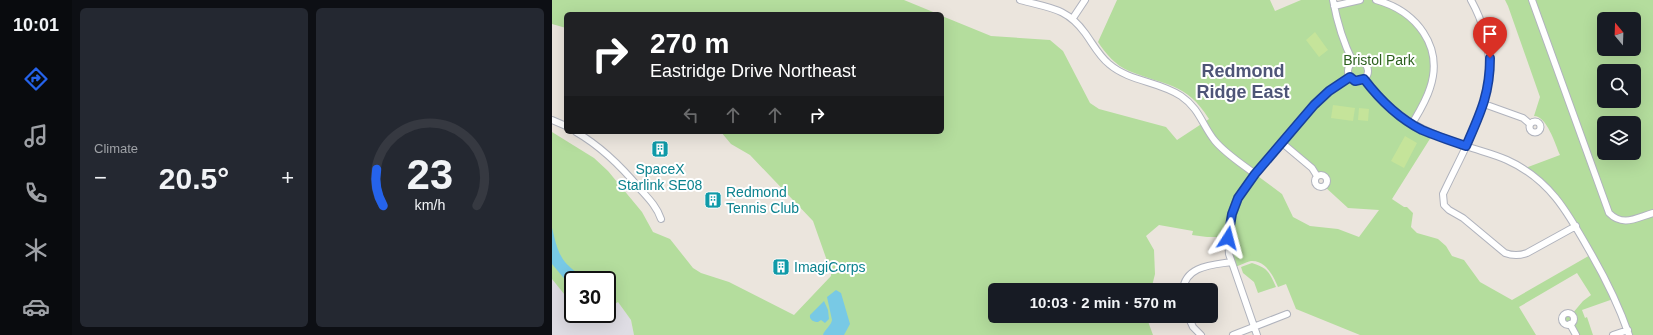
<!DOCTYPE html>
<meta charset="utf-8">
<style>
body{margin:0;font-family:Helvetica,sans-serif;background:#242831;color:#f1f3f6;height:100vh;display:flex;flex-direction:column;font-size:15px;white-space:nowrap}
*{box-sizing:border-box;margin:0}
p{font-size:13px;color:#9ea1a6}
.icon{flex:none;width:22px;height:22px;fill:none;stroke:currentColor;stroke-width:2;stroke-linecap:round;stroke-linejoin:round}
.map{position:relative;flex:1;overflow:hidden}
.details{display:flex;flex-direction:column;gap:8px;padding:8px;background:#0d0f14;width:480px}
.details>*{flex:none}
.banner{position:absolute;left:12px;top:12px;width:380px;height:122px;border-radius:6px;box-shadow:0 4px 16px #0002;background:#202124;color:#fff;overflow:hidden}
.needle{width:26px;rotate:341deg}
.buttons{position:absolute;left:1045px;top:12px;display:grid;gap:8px}
.buttons a{display:grid;place-items:center;width:44px;height:44px;border-radius:6px;background:#171b24;box-shadow:0 4px 16px #0002;font-size:20px}
.speed{position:absolute;left:12px;top:271px;display:flex;gap:8px;font-size:20px;font-weight:700;text-align:center}
.speed>*{display:grid;place-content:center;width:52px;height:52px;border-radius:50%;background:#171b24;box-shadow:0 4px 16px #0002;line-height:1}
.speed .limit{border:2px solid #111;border-radius:6px;background:#fff;color:#111}
.pin{position:absolute;display:grid;place-items:center;width:34px;height:34px;color:#fff;margin:-41px -17px;border-radius:50% 50% 50% 0;rotate:-45deg;box-shadow:0 0 4px #0007}
.pin .icon{rotate:45deg}
.me{position:absolute;width:44px;margin:-22px;rotate:9deg;stroke-linejoin:round;filter:drop-shadow(0 0 3px #0008)}
.turn{display:flex;align-items:center;gap:14px;height:84px;padding:0 20px;font-size:18px}
.turn .icon{width:52px;height:52px;stroke-width:2.5}
.turn b{display:block;font-size:28px;line-height:34px}
.lanes{display:flex;align-items:center;height:38px;padding:0 20px;background:#0003;justify-content:center;gap:20px;direction:ltr}
.lanes .off{opacity:.35}
.big{font-size:30px;font-weight:800;line-height:1.1}
.details .tile{flex:1;display:flex;flex-direction:column;justify-content:center;gap:6px;min-width:0;padding:0 14px;border-radius:6px;background:#242831}
.details .dial{align-items:center;gap:0}
.dial svg{height:104px;overflow:visible;fill:none;stroke:#363941;stroke-width:7;stroke-linecap:round;text-anchor:middle}
.dial text{fill:#f1f3f6;stroke:none}
.heat{display:flex;justify-content:space-between;align-items:center;font-size:22px;direction:ltr}
.details .tiles{flex:1;display:grid;gap:8px;grid-template-columns:repeat(2,1fr)}
.trip{position:absolute;left:436px;top:283px;width:230px;height:40px;border-radius:6px;background:#171b24;box-shadow:0 4px 16px #0002;font-weight:800;line-height:40px;text-align:center}
main{display:flex;flex:1;min-height:0}
.tabs{display:flex;flex-direction:column;width:72px;justify-content:space-around;align-items:center;background:#090b0e;color:#9ea1a6}
.tabs .icon{width:28px;height:28px}
.tabs .selected{color:#2563eb}
.tabs b{font-size:18px;color:#f1f3f6}
.map>svg:first-child{display:block}
.industrial{fill:#dfdde4}
.green{fill:#b4dd9d;fill-rule:evenodd}
.pitch{fill:#c5e49a}
.water{fill:#78c9e5}
.lines{fill:none;stroke-linecap:round;stroke-linejoin:round}
.minor-casing{stroke:#b0b3bd;stroke-width:8}
.minor{stroke:#fff;stroke-width:6}
.route-casing{stroke:#184099;stroke-width:10}
.route{stroke:#2563eb;stroke-width:7}
.labels{text-anchor:middle;dominant-baseline:central;stroke-width:4;stroke-linejoin:round;paint-order:stroke}
.park-label{font-size:14px;fill:#2d611f;stroke:#fff}
.culture-label{font-size:14px;fill:#0d838f;stroke:#fff;text-anchor:start}
.district-label{font-size:18px;font-weight:bold;fill:#4e5577;stroke:#fff}
</style>
<main>
<nav class="tabs">
<b>10:01</b>
<svg class="icon selected" aria-label="directions" viewBox="0 0 24 24"><path d="M12 3l9 9-9 9-9-9zM9 14v-3h6M13 9l2 2-2 2"/></svg>
<svg class="icon" aria-label="music" viewBox="0 0 24 24"><path d="M9 18V5l10-2v13"/><circle cx="6" cy="18" r="3"/><circle cx="16" cy="16" r="3"/></svg>
<svg class="icon" aria-label="phone" viewBox="0 0 24 24"><path d="M5 4h4l2 5-3 2q2 4 5 5l2-3 5 2v4C11 20 4 13 5 4z"/></svg>
<svg class="icon" aria-label="climate" viewBox="0 0 24 24"><path d="M12 3v18M4 7l16 10M4 17L20 7"/></svg>
<svg class="icon" aria-label="car" viewBox="0 0 24 24"><path d="M5 17H2v-5l4-1 3-4h7l3 4 3 1v5h-3M9 17h6M6 11h13"/><circle cx="7" cy="17" r="2"/><circle cx="17" cy="17" r="2"/></svg>
</nav>
<section class="details">
<div class="tiles">
<div class="tile"><p>Climate</p>
<div class="heat"><a>−</a><b class="big">20.5°</b><a>+</a></div>
</div>
<div class="tile dial"><svg viewBox="0 0 100 80">
<path d="M14 69A42 42 0 1 1 86 69"/>
<path d="M14 69A42 42 0 0 1 9 41" stroke="#2563eb"/>
<text x="50" y="56" font-size="32" font-weight="700">23</text>
<text x="50" y="72" font-size="11">km/h</text>
</svg></div>
</div>
</section>
<div class="map">
<svg width="1101" height="335" viewBox="0 0 1101 335">
<rect width="100%" height="100%" fill="#ebe5dd"/>
<path class="industrial" d="M0,268l21,29v17h14l5,5 7,-5h8v-5l11,-7 13,18 3,15h-82z"/>
<path class="green" d="M0,0h352l34,14h-372v14l-14,-4z
M565,0h153l5,11 26,-11h32l1,5 26,-5h16l20,7 31,32 6,36 -21,49 21,10 -41,65 12,8h3l6,6 -2,14 6,6 21,6 8,7 6,10 12,4 16,22 32,18 80,-46 -28,-47 -41,-38 37,-14c-5,-11 -13,-39 -26,-39l6,-19 -32,-91 -3,-6h148v335h-24l-13,-37 -34,12 3,8 2,-1 6,18h-17l-8,-10 -5,-3v-6l4,-3 5,1 11,-13 8,-6 -14,-22 -58,34 17,28h-176l-64,-26 -10,-25 -8,3c-5,-11 -12,-27 -27,-26 -5,1 -13,5 -18,7l-5,-31h-21l-15,-2 1,-4 -34,-6 -13,11 8,14 1,24 -4,16h-156v26h151l7,19h-519l-3,-15 -13,-18 -11,7v-29h-34v25l-21,-26v-147l42,26 14,13 34,41 11,20 17,7 23,29 8,5 28,9 65,33 37,-39v-4l-18,-51 -63,-66 -19,-11 -10,-12h221v-116l49,20 59,4 13,11 27,52 9,6 67,18 11,13 32,-21c-23,-37 -44,-33 -80,-48 -14,-6 -23,-17 -31,-29zM1052,19h30v30h-30zM1052,71h30v30h-30zM1052,123h30v30h-30zM730,142l37,33 6,2 1,3 -2,6 24,22 31,2 -20,27 -21,-8 -28,-3 -17,-9 -11,-23 -27,-20z
M700,263c16,5 17,9 24,24l-18,6 -4,-11 -11,-9 -2,-6z"/>
<path class="pitch" d="M763,32l13,18 -9,7 -13,-17z
M781,105l22,3 -2,13 -22,-3z
M807,108l10,1 -1,12 -10,-1z
M853,136l12,7 -13,25 -13,-7z"/>
<path class="water" d="M0,228c5,19 6,31 24,44 5,4 12,4 17,8h-20v9l-21,-25z
M284,290l5,3 9,31 -6,11h-21c1,-5 8,-9 9,-15l-5,-23z
M272,301l4,9 1,9 -4,4 -4,-3 -3,2c-4,0 -9,-2 -8,-7z"/>
<g class="lines">
<g class="minor-casing">
<path id="minor" d="M468,0c28,8 46,7 65,33 8,11 14,23 24,31 21,18 50,17 72,32 19,13 21,29 34,45 11,13 27,23 40,33
M781,0c4,22 10,42 20,62
M824,0c40,11 68,46 54,88 -4,13 -11,24 -18,36
M919,0c41,74 4,126 -28,194l1,11 5,5 14,8 42,35c8,3 14,3 22,0l49,-27
M980,0l77,213c14,14 27,5 44,0
M782,6l26,-6
M521,18l12,-18
M796 71a10 10 0 1 1 20 0a10 10 0 1 1-20 0Z
M812,79c32,40 55,51 102,67 14,5 28,8 41,14 42,19 60,51 82,90 17,29 29,53 40,85
M932,104l39,14 7,6
M0,120l14,6
M977.5 127a5.5 5.5 0 1 1 11 0a5.5 5.5 0 1 1-11 0Z
M24,132c26,15 45,34 64,57 9,10 17,18 21,30
M729,142l31,26 5,8
M763 181a6 6 0 1 1 12 0a6 6 0 1 1-12 0Z
M631,290c2,-24 29,-25 48,-28
M1010 319a6 6 0 1 1 12 0a6 6 0 1 1-12 0Z
M636,316l5,11 8,8
M1018,324l6,11
M681,335l54,-21
M705,335l-28,-81 -1,-17 4,-23 6,-16 8,-12 39,-48 29,-33 15,-14 21,-14
M1061,335l15,-5"/>
</g>
<use href="#minor" class="minor"/>
</g>
<g class="lines">
<g class="route-casing">
<path id="route" d="M676,238l4,-24 6,-16 17,-24 59,-69 15,-14 21,-14 5,4 9,-2c16,21 34,39 58,51 14,6 29,11 44,16 14,-32 24,-52 24,-88"/>
</g>
<use href="#route" class="route"/>
</g>
<defs>
<g id="building-square" transform="scale(0.9)"><rect x="-9" y="-9" width="18" height="18" rx="4" fill="#0f9aa8" stroke="#fff"/><path d="M-4-6H4V6H1V3H-1V6H-4ZM-2.5-4.3h1.7v1.8h-1.7ZM.8-4.3h1.7v1.8H.8ZM-2.5-1h1.7V.8h-1.7ZM.8-1h1.7V.8H.8Z" fill="#fff"/></g>
</defs>
<g fill-rule="evenodd">
<use href="#building-square" x="108" y="149"/>
<use href="#building-square" x="161" y="200"/>
<use href="#building-square" x="229" y="267"/>
</g>
<g class="labels">
<g class="park-label">
<text x="827" y="60">Bristol Park</text>
</g>
<g class="culture-label">
<text x="108" y="169" text-anchor="middle">SpaceX<tspan x="108" dy="16">Starlink SE08</tspan></text>
<text x="174" y="192">Redmond<tspan x="174" dy="16">Tennis Club</tspan></text>
<text x="242" y="267">ImagiCorps</text>
</g>
<g class="district-label">
<text x="691" y="71">Redmond<tspan x="691" dy="21">Ridge East</tspan></text>
</g>
</g>
</svg>
<div class="buttons">
<a><svg class="needle" viewBox="-14 -14 28 28"><path d="M0-13l5 13h-10z" fill="#e53935"/><path d="M0 13l5-13h-10z" fill="#9ea1a6"/></svg></a>
<a><svg class="icon" aria-label="search" viewBox="0 0 24 24"><circle cx="10" cy="10" r="6"/><path d="M15 15l6 6"/></svg></a>
<a><svg class="icon" aria-label="layers" viewBox="0 0 24 24"><path d="M12 4l9 5-9 5-9-5zM3 14l9 5 9-5"/></svg></a>
</div>
<div class="speed"><div class="limit">30</div></div>
<div class="pin" style="left:938px;top:58px;background:#d93025"><svg class="icon" aria-label="arrive" viewBox="0 0 24 24"><path d="M6 21V4h12l-3 4 3 4H6"/></svg></div>
<svg class="me" style="left:676px;top:238px" viewBox="-20 -20 40 40"><path d="M0-17L14 15 0 8-14 15z" fill="#2563eb" stroke="#fff" stroke-width="4"/></svg>
<div class="trip">10:03 · 2 min · 570 m</div>
<div class="banner">
<div class="turn"><svg class="icon" aria-label="right" viewBox="0 0 24 24"><path d="M7 20v-9h11M14 6l5 5-5 5"/></svg><div><b>270 m</b>Eastridge Drive Northeast</div></div>
<div class="lanes"><svg class="icon off" aria-label="left" viewBox="0 0 24 24"><path d="M17 20v-9H6M10 6l-5 5 5 5"/></svg><svg class="icon off" aria-label="ahead" viewBox="0 0 24 24"><path d="M12 20V5M6 11l6-6 6 6"/></svg><svg class="icon off" aria-label="ahead" viewBox="0 0 24 24"><path d="M12 20V5M6 11l6-6 6 6"/></svg><svg class="icon" aria-label="right" viewBox="0 0 24 24"><path d="M7 20v-9h11M14 6l5 5-5 5"/></svg></div>
</div>
</div>
</main>
